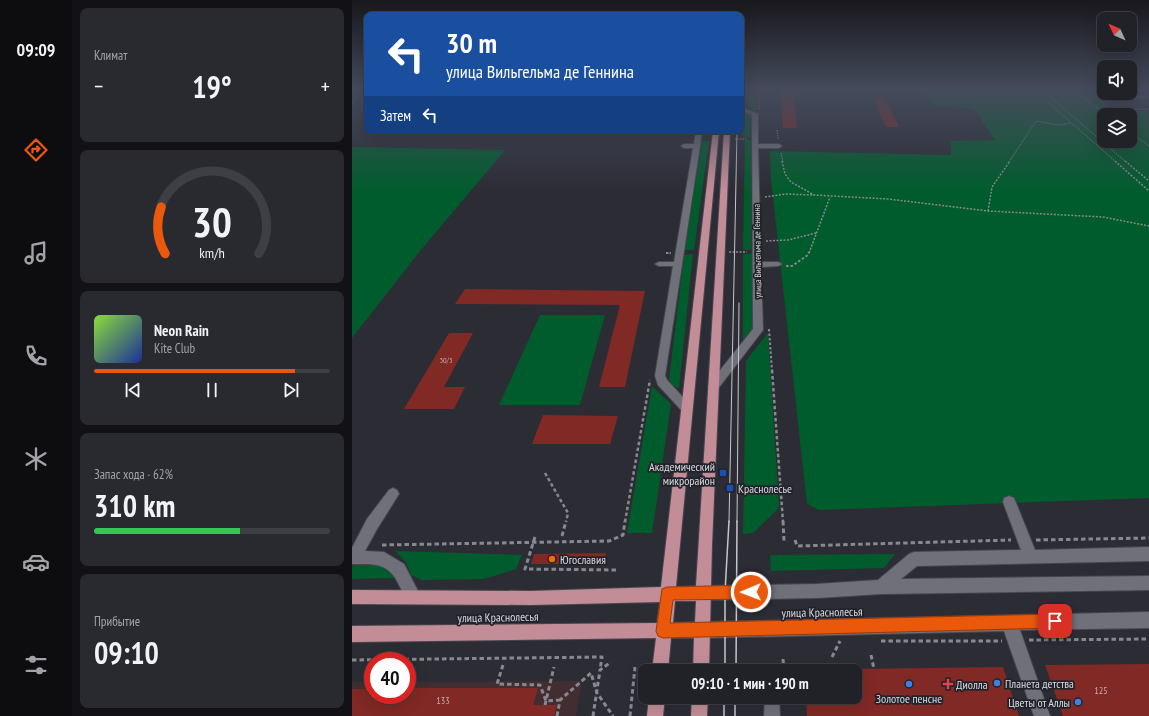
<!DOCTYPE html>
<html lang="ru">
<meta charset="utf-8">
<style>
body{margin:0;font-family:"PT Sans Narrow",sans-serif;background:#292930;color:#f1f3f6;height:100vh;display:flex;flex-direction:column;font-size:15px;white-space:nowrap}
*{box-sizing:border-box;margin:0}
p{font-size:13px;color:#a2a3a8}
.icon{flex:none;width:22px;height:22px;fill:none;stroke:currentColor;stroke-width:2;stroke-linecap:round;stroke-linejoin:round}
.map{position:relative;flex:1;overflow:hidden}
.drawer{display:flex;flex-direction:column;gap:8px;padding:8px;background:#121216;width:280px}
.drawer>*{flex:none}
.hud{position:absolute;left:12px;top:12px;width:380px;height:122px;border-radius:8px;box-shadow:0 4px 16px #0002,0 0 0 1px #3e3e45;background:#1a4fa0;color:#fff;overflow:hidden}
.needle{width:26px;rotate:314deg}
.buttons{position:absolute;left:745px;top:12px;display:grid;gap:8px}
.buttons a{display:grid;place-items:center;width:40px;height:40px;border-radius:8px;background:#212128;box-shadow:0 4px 16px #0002,0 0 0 1px #3e3e45;font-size:20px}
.speed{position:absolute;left:12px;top:652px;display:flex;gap:8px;font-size:20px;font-weight:700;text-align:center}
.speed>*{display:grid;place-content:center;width:52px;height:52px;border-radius:50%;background:#212128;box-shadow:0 4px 16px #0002,0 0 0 1px #3e3e45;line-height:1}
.speed .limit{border:6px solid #d22;background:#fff;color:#111}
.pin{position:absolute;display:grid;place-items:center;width:34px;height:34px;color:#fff;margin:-17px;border-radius:8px;box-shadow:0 2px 6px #0006}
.me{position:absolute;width:44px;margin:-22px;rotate:269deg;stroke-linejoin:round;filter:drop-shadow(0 0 3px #0008)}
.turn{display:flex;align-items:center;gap:14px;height:84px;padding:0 16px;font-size:18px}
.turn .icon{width:52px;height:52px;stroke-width:2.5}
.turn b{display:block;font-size:28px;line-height:34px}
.then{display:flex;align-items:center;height:38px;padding:0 16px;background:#0003;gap:8px;font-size:15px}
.big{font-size:30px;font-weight:600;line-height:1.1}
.drawer .card{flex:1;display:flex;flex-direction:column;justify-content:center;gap:6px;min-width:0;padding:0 14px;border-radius:8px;background:#292930}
.drawer .dial{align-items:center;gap:0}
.dial svg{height:104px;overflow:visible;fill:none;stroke:#3e3e45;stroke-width:7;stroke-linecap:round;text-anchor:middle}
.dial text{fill:#f1f3f6;stroke:none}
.song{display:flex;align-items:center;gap:12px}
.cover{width:48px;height:48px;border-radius:6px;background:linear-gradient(135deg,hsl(90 70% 55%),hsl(230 70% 35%))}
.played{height:4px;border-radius:2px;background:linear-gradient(90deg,#ea580c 85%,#3e3e45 85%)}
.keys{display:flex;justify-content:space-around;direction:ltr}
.heat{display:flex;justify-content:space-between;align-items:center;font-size:22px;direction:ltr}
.charge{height:6px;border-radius:3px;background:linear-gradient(90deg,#34c759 62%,#3e3e45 0)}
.trip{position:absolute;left:286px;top:664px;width:224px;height:40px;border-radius:8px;background:#212128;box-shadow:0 4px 16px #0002,0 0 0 1px #3e3e45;font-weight:600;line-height:40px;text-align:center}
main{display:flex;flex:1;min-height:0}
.tab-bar{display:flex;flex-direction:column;width:72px;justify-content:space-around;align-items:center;background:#0d0d10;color:#a2a3a8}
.tab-bar .icon{width:28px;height:28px}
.tab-bar .active{color:#ea580c}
.tab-bar b{font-size:18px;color:#f1f3f6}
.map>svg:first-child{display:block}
.commercial{fill:#422e31}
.green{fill:#015c2d;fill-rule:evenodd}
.building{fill:#812924}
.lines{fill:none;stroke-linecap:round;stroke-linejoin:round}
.minor-casing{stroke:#48474f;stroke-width:2}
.major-casing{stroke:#48474f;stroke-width:2}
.path-far4{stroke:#88888f;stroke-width:1;stroke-dasharray:1.5 1;stroke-linecap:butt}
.path-far3{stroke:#88888f;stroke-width:1.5;stroke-dasharray:2 1.5;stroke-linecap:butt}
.path-far2{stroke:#88888f;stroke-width:2;stroke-dasharray:2.5 2;stroke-linecap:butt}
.path-far1{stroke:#88888f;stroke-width:2.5;stroke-dasharray:3.5 2.5;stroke-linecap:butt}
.path{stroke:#88888f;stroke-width:3;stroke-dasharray:4.5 3;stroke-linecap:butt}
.minor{fill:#70707a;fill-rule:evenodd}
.major{fill:#c28d96;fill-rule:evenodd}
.tram-far1{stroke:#c6c6cc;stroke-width:1}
.tram{stroke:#c6c6cc;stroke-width:1.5}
.route{fill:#ea580c;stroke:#983908}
.transit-dot{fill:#1a4fb4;stroke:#22222b;stroke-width:1.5}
.food-dot{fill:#e8710a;stroke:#22222b;stroke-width:1.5}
.shop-dot{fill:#3f7fe0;stroke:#22222b;stroke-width:1.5}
.health-dot{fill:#e0444e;stroke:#22222b;stroke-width:1.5}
.labels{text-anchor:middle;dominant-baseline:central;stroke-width:3.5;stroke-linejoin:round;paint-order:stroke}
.number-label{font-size:8px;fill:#c3adb0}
.far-street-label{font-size:9px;fill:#d9d9df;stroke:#22222b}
.near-number-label{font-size:10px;fill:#c3adb0}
.near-poi-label{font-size:12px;fill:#d9d9df;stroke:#22222b;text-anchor:start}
.near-street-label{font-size:12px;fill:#d9d9df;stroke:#22222b}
</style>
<main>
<nav class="tab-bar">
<b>09:09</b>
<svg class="icon active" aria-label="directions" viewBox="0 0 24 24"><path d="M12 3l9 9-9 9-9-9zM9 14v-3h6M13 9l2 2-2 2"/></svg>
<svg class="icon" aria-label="music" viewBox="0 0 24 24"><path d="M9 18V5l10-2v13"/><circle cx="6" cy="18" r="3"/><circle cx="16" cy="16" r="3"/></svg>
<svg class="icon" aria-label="phone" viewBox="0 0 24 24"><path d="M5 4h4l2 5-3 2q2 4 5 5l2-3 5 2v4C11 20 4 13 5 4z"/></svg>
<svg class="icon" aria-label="climate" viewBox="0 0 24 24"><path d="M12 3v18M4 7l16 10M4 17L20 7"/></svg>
<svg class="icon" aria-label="car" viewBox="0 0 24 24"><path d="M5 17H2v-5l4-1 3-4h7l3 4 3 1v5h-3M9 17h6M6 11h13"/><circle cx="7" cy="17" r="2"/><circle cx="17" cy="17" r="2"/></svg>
<svg class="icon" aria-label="filters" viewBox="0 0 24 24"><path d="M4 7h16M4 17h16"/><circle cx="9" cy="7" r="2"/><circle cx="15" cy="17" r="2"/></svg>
</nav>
<section class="drawer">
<div class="card"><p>Климат</p>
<div class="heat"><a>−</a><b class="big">19°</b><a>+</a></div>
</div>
<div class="card dial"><svg viewBox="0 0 100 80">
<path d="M14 69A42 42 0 1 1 86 69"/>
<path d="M14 69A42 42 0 0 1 11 33" stroke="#ea580c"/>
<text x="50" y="56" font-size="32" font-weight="700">30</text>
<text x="50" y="72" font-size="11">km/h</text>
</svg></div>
<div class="card">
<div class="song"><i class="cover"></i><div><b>Neon Rain</b><p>Kite Club</p></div></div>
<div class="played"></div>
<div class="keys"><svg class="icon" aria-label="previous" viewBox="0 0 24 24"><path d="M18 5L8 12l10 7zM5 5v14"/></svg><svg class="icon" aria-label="pause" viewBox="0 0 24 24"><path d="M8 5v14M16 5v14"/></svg><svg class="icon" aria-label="next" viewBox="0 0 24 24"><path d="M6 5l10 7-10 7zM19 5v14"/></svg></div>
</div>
<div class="card"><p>Запас хода · 62%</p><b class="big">310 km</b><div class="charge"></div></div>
<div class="card"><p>Прибытие</p><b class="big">09:10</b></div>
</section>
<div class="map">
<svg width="797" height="716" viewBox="0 0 797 716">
<rect width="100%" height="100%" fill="#2c2c35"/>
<path class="commercial" d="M230,681l-6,35h-224v-34h21v13h34v-13z"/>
<path class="green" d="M396,90h9v20l-9,-3z
M569,90h169l25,21h34v387l-330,12 -12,-6 -36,-325 -1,-28 181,4v-14l44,-1 -21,-31 -42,-4zM752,115h26v26h-26z
M392,112l7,3 -1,22 -7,1z
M393,140h6v110h-8z
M350,141h7l-15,109h-9z
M0,147l153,3 -85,101 -68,87z
M341,254l-14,134 -4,-1 -6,-7 15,-125z
M391,254h10l2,72 -12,17z
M188,315h65l-25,90h-81z
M416,333l11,175 -26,25 -10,1 3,-173z
M300,386l19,18 -19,129h-25z
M43,551l127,4 -6,14 -32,10 -62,1 -11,-5 -5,-13z
M543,554l-11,14 -113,3 -1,-16z
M27,563l16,9 -1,6 -42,1v-12l2,-3z"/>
<path class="building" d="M429,90h13l3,38h-14z
M521,97h12l14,30h-13z
M113,289l180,2 -20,96h-26l21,-82 -165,-1z
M97,333h24l-29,54h21l-11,22h-50z
M191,415l75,1 -8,28h-78z
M254,553l-2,13h-24l1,-2h-50l3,-10z
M797,664v52h-86l-18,-51z
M651,667l16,49h-212l-1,-19h49v-28z
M55,688h131l-5,17h24l-3,11h-202v-27h21v6h34z"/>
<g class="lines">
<g class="minor-casing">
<path id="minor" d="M763,93h6l4,3h24v2h-25z
M389,107l17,7v30h21l3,2 -3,2h-21l3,114h17l4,2 -4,2 -17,1 2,63 -46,60h-8l-1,-3 1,-3 44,-55 -1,-214 -11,-4z
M344,131h6l-2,15 -35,230 2,4 24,26 1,3 -1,3 -4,1 -4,-1 -25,-27 -3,-9 18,-110h-14l-4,-2 4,-2h15l19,-114h-9l-3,-2 3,-2h10z
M41,488l4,2 2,4 -22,35 -12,22 19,1 20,12 17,33 -2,5 -5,2c-14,-5 -13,-29 -31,-37 -8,-4 -22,-3 -31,-3v-16l15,-29 22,-29z
M657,496l5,2 21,52 114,-3v14l-232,5 -16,13 248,-3v14l-268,4 -64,4 -113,2 -5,-2 -2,-5 2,-5 5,-2 113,-2 61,-4 31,-26 5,-2 107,-2 -18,-48 1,-4z
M797,612v16l-129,2 30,86h-16l-30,-85 -301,7 -5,-3 -3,-5 3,-5 5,-3z
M413,697h14l1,19h-16z"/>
</g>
<g class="major-casing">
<path id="major" d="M361,131h6l-43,456 20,-1 28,-455h6l-18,414 -3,126h-16l1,-33h-23l-3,33h-16l4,-33 -304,4v-16l305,-3 3,-21 -129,3 -179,-1v-14l179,1 130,-4zM323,601h21l-1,21 -22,1z
M297,697h16l-2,19h-16z
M340,697h16l-1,19h-16z"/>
</g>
<path class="path-far4" d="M391,90l1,12
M407,90v19
M682,90l82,72
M690,90l84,72
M726,90l4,7 25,18
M0,103l11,-13
M772,110l25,-1
M425,130l1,9
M778,132l19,14
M383,139h12
M429,153l2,9
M657,162l27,-41 23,4 12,-2"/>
<path class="path-far3" d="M430,161l3,13 6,8 23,13 74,4 100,12 115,6 46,9
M763,161l34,30
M773,161l24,20
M413,197l21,-3 27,1
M636,211l4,-24 18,-26
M414,241l22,-1 28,-7
M377,252h18
M314,253h5
M457,253l21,-56"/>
<path class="path-far2" d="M314,253h5
M434,266h6l16,-11 1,-3
M417,329l3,42"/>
<path class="path-far1" d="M420,370l11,152
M193,473l23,40 -2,9
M273,522l25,-142"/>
<path class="path" d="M431,521l1,20
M210,536l4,-15
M183,537l-10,32 91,1
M443,540l2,6 214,-6
M684,540l113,-2
M30,545l227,-4 14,-6 2,-14
M677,640l120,-1
M529,641h121
M519,655l3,14
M480,657l8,-16
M431,659l1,12
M0,660l250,-3 -2,13
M151,665l-6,19 43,1 6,16 14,-1
M193,705l9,-38
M205,716l3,-16 31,-27 6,20 16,23
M241,716l7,-46 11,-8
M278,716l5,-49"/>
<use href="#minor" class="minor"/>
<use href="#major" class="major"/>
<path class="tram-far1" d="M377,522l8,-391
M385,522l2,-219"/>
<path class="tram" d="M373,671v-79l4,-71
M384,671l1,-150
M372,697v19
M383,697v19"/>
</g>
<linearGradient id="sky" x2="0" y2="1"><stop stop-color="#18181d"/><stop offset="0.47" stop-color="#454b5c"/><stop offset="1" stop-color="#454b5c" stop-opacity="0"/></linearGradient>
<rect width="797" height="190" fill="url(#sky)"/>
<path class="route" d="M399,585l5,2 2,5 -2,5 -5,2 -78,1 -3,23 385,-9 5,2 2,5 -2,5 -5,2 -392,10 -5,-2 -2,-5 6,-42 5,-2z"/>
<g class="transit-dot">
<rect x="367" y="469" width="8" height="8" rx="2"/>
<rect x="374" y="484" width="8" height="8" rx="2"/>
</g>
<circle class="food-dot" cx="200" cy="559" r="4"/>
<g class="shop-dot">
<circle cx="645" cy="683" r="4"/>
<circle cx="557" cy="684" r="4"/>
<circle cx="726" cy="702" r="4"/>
</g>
<path class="health-dot" d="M594 678h4v4h4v4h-4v4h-4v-4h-4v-4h4z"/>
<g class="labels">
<g class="number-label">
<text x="94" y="360">30/3</text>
</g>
<g class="far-street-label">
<text transform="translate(405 251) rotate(-91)">улица Вильгельма де Геннина</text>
</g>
<g class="near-number-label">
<text x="749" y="690">125</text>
<text x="91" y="700">133</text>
</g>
<g class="near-poi-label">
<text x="363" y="466" text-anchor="end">Академический<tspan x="363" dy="14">микрорайон</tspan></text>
<text x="386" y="488">Краснолесье</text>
<text x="208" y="559">Югославия</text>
<text x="653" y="683">Планета детства</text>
<text x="604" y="684">Диолла</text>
<text x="557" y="698" text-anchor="middle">Золотое пенсне</text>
<text x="718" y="702" text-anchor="end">Цветы от Аллы</text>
</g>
<g class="near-street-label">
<text transform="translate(470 612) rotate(-1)">улица Краснолесья</text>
<text transform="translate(146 617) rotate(-1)">улица Краснолесья</text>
</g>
</g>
</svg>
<div class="buttons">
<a><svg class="needle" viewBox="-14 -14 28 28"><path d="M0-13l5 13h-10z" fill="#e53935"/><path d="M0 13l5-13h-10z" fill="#a2a3a8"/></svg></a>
<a><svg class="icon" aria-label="sound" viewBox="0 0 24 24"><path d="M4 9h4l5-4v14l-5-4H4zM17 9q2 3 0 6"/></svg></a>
<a><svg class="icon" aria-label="layers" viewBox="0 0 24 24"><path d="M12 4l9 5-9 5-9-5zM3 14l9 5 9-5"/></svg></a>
</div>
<div class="speed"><div class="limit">40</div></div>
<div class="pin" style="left:703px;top:621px;background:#d93025"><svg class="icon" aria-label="arrive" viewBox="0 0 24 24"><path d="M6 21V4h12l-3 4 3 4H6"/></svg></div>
<svg class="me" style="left:399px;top:592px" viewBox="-20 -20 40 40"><circle r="17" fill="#ea580c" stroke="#fff" stroke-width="3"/><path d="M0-11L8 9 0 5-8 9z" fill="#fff"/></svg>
<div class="trip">09:10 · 1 мин · 190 m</div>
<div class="hud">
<div class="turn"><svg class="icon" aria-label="left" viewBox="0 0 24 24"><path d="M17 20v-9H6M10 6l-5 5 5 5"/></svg><div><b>30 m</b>улица Вильгельма де Геннина</div></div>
<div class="then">Затем<svg class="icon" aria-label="left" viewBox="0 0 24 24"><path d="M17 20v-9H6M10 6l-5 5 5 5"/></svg></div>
</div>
</div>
</main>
